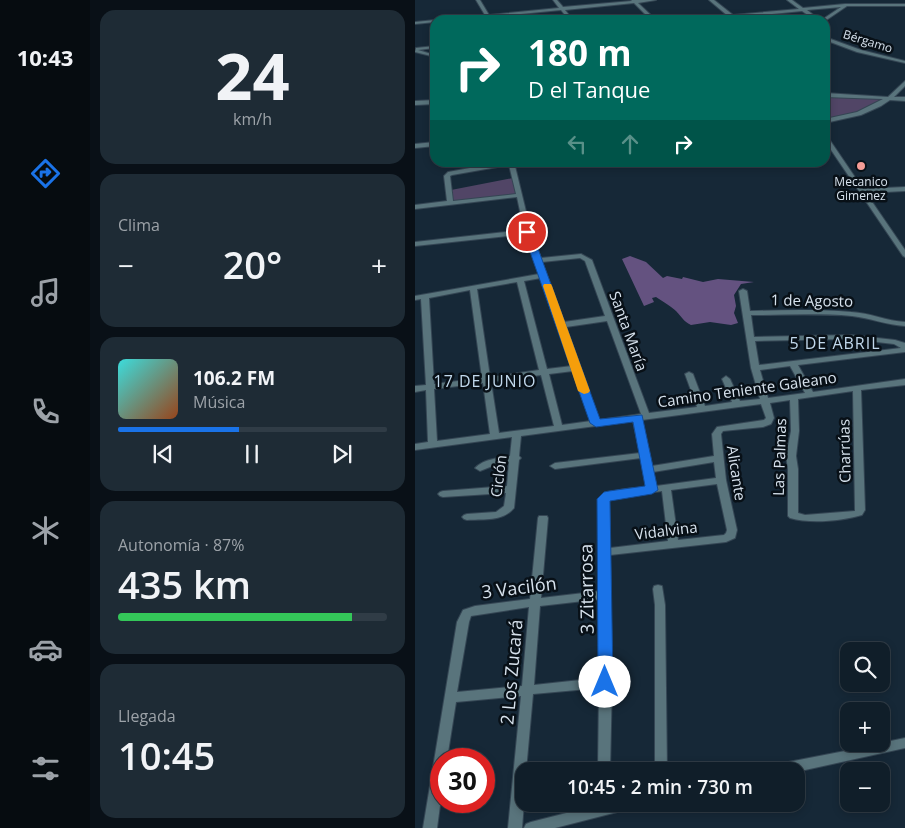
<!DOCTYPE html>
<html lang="es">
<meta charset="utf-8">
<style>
body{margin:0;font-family:"Open Sans",sans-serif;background:#1e2b35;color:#f1f3f6;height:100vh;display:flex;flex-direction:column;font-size:19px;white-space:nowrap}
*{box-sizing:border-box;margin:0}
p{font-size:16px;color:#9ca2a8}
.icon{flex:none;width:28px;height:28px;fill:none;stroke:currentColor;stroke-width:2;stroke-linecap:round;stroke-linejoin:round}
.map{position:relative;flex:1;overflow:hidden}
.side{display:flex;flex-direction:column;gap:10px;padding:10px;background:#091017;width:325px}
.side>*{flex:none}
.top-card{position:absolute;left:15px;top:15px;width:400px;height:152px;border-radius:15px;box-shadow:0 2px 8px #0003,0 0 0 1px #303c46;background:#00695c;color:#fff;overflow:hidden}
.fabs{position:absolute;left:425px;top:642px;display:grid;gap:10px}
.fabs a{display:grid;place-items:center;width:50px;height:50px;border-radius:10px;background:#101e29;box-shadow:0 2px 8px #0003,0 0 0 1px #303c46;font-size:25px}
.speed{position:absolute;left:15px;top:748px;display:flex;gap:10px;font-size:25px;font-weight:700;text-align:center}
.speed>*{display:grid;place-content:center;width:65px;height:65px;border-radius:50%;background:#101e29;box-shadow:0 2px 8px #0003,0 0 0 1px #303c46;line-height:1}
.speed .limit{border:8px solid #d22;background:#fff;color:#111}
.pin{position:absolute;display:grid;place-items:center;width:42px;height:42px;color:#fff;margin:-21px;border:2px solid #fff;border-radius:50%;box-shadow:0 1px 5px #0007}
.me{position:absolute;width:55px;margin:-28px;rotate:0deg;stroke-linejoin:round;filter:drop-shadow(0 0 4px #0008)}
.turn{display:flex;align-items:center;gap:18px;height:105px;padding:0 15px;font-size:22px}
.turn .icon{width:65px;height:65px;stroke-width:2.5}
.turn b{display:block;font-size:35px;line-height:42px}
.lanes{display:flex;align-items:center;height:48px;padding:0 15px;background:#0003;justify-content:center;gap:25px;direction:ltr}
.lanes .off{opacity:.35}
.big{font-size:38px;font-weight:600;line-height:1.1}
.side .tile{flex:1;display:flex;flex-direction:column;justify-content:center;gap:8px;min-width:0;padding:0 18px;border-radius:15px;background:#1e2b35}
.side .dial{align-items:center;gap:0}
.dial b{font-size:65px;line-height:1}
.song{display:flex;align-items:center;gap:15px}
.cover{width:60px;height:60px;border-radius:8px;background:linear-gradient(135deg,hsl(180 70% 55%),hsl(20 70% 35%))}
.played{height:5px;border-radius:2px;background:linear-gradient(90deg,#1a73e8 45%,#303c46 45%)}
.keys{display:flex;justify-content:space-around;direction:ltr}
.heat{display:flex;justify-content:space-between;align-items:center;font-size:28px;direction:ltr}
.charge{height:8px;border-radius:4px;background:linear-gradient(90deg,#34c759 87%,#303c46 0)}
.trip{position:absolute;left:100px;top:762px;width:290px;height:50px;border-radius:15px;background:#101e29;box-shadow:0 2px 8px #0003,0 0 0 1px #303c46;font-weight:600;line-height:50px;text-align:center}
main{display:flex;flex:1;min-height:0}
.menu{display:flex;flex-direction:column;width:90px;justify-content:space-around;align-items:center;background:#060c10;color:#9ca2a8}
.menu .icon{width:35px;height:35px}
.menu .on{color:#1a73e8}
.menu b{font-size:22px;color:#f1f3f6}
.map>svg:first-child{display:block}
.green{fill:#514566}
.forest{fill:#645280}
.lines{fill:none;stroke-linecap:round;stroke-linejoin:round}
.minor-casing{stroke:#354654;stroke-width:2}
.minor{fill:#59747c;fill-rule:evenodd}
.route{fill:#1a73e8;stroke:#114b97}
.slow{fill:#f59e0b}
.poi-dot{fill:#f59c96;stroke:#081017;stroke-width:2}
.labels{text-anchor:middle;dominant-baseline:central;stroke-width:5;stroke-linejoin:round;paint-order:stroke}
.far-street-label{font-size:12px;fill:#d7e2ed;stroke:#081017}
.far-poi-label{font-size:12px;fill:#d7e2ed;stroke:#081017}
.street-label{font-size:15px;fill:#d7e2ed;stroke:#081017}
.neighbourhood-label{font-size:16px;letter-spacing:1px;fill:#c1d8ec;stroke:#081017}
.near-street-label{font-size:18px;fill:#d7e2ed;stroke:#081017}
</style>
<main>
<nav class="menu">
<b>10:43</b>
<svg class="icon on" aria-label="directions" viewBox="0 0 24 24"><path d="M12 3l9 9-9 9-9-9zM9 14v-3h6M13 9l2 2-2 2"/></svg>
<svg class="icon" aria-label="music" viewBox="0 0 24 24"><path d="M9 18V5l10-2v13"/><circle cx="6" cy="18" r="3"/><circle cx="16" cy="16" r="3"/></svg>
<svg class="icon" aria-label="phone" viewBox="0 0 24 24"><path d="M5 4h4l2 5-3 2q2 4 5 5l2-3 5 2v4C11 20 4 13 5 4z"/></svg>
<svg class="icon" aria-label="climate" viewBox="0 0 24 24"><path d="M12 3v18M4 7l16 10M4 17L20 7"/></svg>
<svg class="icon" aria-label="car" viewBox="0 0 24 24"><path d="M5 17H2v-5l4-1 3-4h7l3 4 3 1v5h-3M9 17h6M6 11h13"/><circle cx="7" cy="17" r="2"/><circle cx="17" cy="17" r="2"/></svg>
<svg class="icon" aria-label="filters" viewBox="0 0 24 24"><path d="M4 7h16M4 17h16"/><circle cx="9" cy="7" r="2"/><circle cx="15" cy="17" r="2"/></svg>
</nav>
<section class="side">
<div class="tile dial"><b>24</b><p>km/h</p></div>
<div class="tile"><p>Clima</p>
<div class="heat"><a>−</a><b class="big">20°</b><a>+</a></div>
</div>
<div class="tile">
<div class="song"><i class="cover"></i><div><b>106.2 FM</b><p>Música</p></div></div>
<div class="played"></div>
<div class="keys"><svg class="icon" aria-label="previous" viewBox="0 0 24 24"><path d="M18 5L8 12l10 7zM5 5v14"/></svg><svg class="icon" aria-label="pause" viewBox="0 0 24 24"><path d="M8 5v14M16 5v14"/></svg><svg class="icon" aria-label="next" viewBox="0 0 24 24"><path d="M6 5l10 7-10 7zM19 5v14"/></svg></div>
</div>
<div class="tile"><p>Autonomía · 87%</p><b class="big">435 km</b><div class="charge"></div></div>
<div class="tile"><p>Llegada</p><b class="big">10:45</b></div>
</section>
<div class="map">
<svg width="490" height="828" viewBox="0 0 490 828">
<rect width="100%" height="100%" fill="#162837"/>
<path class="green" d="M410,95l56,4h2l-20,13 -38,8z
M98,178l4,16 -64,7 -2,-11z"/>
<path class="forest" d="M215,256l16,6 17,16 4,-2 15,3 1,-2 20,5 15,-3 36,3 -13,2 -7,11 2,11 -2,7 4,10 -7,2 -21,-3 -19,3c-8,-4 -9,-8 -15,-14 -5,-5 -13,-9 -20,-14l-4,1 2,4 -10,4 -22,-47z"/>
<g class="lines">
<g class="minor-casing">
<path id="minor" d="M61,0h4l9,15 70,-7 -6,-8h4l6,7 69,-6 -1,-1h25l-18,3 18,17h-5l-17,-17 -69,7 8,10h-4l-8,-10 -71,7 2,3h-4l-2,-2 -41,2 40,-5z
M294,0h5l19,15 66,-6 -12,-9h5l11,8 42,-4h60v2h-58l-22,15 -2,-2 18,-12 -34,3 13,10h-5l-13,-9 -88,9h-15l29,-4z
M20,20v2l-20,2v-2l20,-2h1z
M410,37l36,13 44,11v2l-48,-11 -32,-12z
M20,46v2l-17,2 17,5v2l-20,-5 1,-4z
M490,81v5l-11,11h11v4l-15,-1 -9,6 -20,9 -36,8v-4l32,-7 26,-13 -58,-2v-4l63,4z
M20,100v4l-20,1v-4z
M410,135l2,1 36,53 42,-2v4l-39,2 39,57v7l-2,-1 -78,-115z
M20,142v4l-20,2v-4z
M88,162h11l17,70 10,26 40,-4 11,6 57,153 48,-6 -12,-33 4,-2 4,2 12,32 27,-4 -10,-23 4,-3 4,3 10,22 20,-2 -9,-31 -12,-77 4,-2 4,2 3,20c34,-1 68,-2 101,1 19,1 36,9 54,10v4c-18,-1 -35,-8 -53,-10 -34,-3 -68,-1 -101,-1l3,22 97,-2 44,5 10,3v9l-107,13 15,27 92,-13v6l-44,5 4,120 -3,5c-20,6 -52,9 -72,3l-2,-2v-47l-2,-13 5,-25 -1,-31 -20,3 4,15 -3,6 -8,3 -40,4 -2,3 5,46 11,50 -2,8 -9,4 -116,13 2,127 -2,89h-12l1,-83 -66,6 -7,77h-2v32l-2,25h-14l13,-132 -65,6 -9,57h-6v39l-4,30h-14l34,-206 6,-12 12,-4 55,-7 8,-81 1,-2h8l1,2 -7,80 60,-7 -2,-39v-53c10,-11 33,-10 48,-12l-6,-29 -86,11 -5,-3 5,-3 85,-10 -7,-32 -112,15 -2,20 2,2 -2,2 -5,48c-11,14 -31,11 -47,12l-3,-1 -2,-2 2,-2 3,-1 29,-2 8,-6 2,-13 -63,4 -3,-1 -2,-2 2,-2 3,-1 64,-5 2,-24 -14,3 -15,6 -5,-3c9,-9 23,-10 35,-12l2,-19 -97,13v-6l13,-2 -2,-52 -11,2v-6l11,-1 -5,-86 -6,1v-4l124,-22 -14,-40 -110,12v-4l109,-12 -7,-33 -102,12v-4l32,-4 -3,-25 4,-4zM94,165l7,29 -63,7 -3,-25 2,-1zM165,258l5,3 20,55 -41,6 -22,-60zM126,278l31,88 -25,3 -23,-88zM102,282l22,88 -49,7 -13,-88zM55,290l12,88 -48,6 -5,-86zM192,321l34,93 -42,6 -33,-93zM436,339l43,5 7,4 -142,17 -4,-24zM375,366l15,27 -37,5 -8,-28zM158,371l18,50 -29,4 -13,-51zM126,375l13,51 -55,7 -8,-51zM68,383l7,51 -53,7 -3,-52zM438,391l2,120 -50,4 -7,-2v-44l-2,-13 3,-25 -1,-32zM346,404l5,14 -2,2 -47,7 -5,7 2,22 -62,10 -10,-46zM299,462l2,16 -60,8 -3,-14zM302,484l10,46 -1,3 -2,2 -46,5 -7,-50zM247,491l6,50 -58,7 -1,-47 5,-3zM186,599l-2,79 -65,7 6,-79zM114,607l-7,79 -65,6 12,-70 2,-6z
M243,585l4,1 3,19 2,166h-12v-166l-2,-16 1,-3z
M490,738v10l-109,24 -29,-1 2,-4 4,-2 108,-21v-1z
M187,804h30l-2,4 -5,2 -70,18h-31l2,-4 5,-2z"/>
</g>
<use href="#minor" class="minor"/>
</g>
<path class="route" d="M112,229l5,3 68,187 42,-4 16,75 -6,4 -42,7 3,181 -2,4 -6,2 -5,-2 -2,-4 -1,-183 7,-7 5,-1 36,-5 -12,-64 -37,5 -6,-4 -67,-191z"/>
<path class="slow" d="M129,284h7l1,2 38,105 -2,2 -4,1 -6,-3 -35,-105z"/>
<circle class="poi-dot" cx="446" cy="166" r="5"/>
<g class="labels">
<g class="far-street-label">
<text transform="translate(453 41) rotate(17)">Bérgamo</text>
</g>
<g class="far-poi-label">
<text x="446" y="181">Mecanico<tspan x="446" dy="14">Gimenez</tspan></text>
</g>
<g class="street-label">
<text transform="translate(397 300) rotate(1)">1 de Agosto</text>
<text transform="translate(214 331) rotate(70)">Santa María</text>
<text transform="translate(332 389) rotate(-8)">Camino Teniente Galeano</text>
<text transform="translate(429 451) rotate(-91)">Charrúas</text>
<text transform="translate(364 457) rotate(-88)">Las Palmas</text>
<text transform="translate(322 473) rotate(81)">Alicante</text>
<text transform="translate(83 476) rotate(-83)">Ciclón</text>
<text transform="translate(251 530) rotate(-7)">Vidalvina</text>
</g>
<g class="neighbourhood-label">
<text x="420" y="343">5 DE ABRIL</text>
<text x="70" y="381">17 DE JUNIO</text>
</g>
<g class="near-street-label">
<text transform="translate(104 587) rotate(-7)">3 Vacilón</text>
<text transform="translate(171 589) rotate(-91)">3 Zitarrosa</text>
<text transform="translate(96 672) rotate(-85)">2 Los Zucará</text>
</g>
</g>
</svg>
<div class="fabs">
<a><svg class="icon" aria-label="search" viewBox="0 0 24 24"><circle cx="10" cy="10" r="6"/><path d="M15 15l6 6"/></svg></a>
<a>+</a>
<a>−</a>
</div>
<div class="speed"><div class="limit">30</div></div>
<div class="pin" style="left:112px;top:232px;background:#d93025"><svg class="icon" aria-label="arrive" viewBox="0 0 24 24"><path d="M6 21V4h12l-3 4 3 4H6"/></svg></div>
<svg class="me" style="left:190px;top:682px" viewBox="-20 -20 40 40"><circle r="19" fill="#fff"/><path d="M0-13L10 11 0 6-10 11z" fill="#1a73e8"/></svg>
<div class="trip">10:45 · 2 min · 730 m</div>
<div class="top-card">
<div class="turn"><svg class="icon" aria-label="right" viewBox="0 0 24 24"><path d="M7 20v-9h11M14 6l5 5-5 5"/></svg><div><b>180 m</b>D el Tanque</div></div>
<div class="lanes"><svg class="icon off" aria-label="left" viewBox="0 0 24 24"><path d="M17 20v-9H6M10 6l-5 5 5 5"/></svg><svg class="icon off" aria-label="ahead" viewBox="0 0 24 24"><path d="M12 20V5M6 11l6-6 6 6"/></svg><svg class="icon" aria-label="right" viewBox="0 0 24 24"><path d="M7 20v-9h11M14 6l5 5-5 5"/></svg></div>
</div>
</div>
</main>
